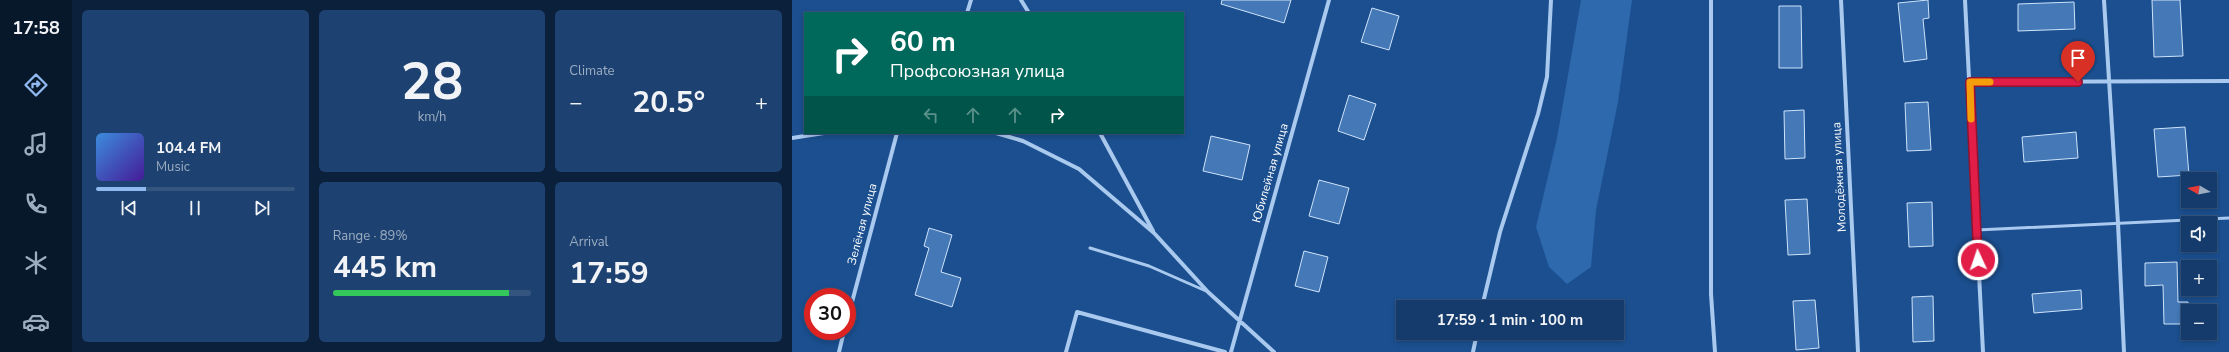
<!DOCTYPE html>
<meta charset="utf-8">
<style>
body{margin:0;font-family:"Nunito Sans",sans-serif;background:#1d4271;color:#f1f3f6;height:100vh;display:flex;flex-direction:column;font-size:15px;white-space:nowrap}
*{box-sizing:border-box;margin:0}
p{font-size:13px;color:#9dadc1}
.icon{flex:none;width:22px;height:22px;fill:none;stroke:currentColor;stroke-width:2;stroke-linecap:round;stroke-linejoin:round}
.map{position:relative;flex:1;overflow:hidden}
.details{display:flex;flex-direction:column;gap:10px;padding:10px;background:#0b203b;width:720px}
.details>*{flex:none}
.top-card{position:absolute;left:12px;top:12px;width:380px;height:122px;border-radius:0px;box-shadow:0 2px 6px #0003,0 0 0 1px #33557e;background:#00695c;color:#fff;overflow:hidden}
.needle{width:26px;rotate:279deg}
.fabs{position:absolute;left:1389px;top:172px;display:grid;gap:8px}
.fabs a{display:grid;place-items:center;width:36px;height:36px;border-radius:0px;background:#143b6b;box-shadow:0 2px 6px #0003,0 0 0 1px #33557e;font-size:20px}
.speed{position:absolute;left:12px;top:288px;display:flex;gap:8px;font-size:20px;font-weight:700;text-align:center}
.speed>*{display:grid;place-content:center;width:52px;height:52px;border-radius:50%;background:#143b6b;box-shadow:0 2px 6px #0003,0 0 0 1px #33557e;line-height:1}
.speed .limit{border:6px solid #d22;background:#fff;color:#111}
.pin{position:absolute;display:grid;place-items:center;width:34px;height:34px;color:#fff;margin:-41px -17px;border-radius:50% 50% 50% 0;rotate:-45deg;box-shadow:0 0 4px #0007}
.pin .icon{rotate:45deg}
.me{position:absolute;width:44px;margin:-22px;rotate:357deg;stroke-linejoin:round;filter:drop-shadow(0 0 3px #0008)}
.turn{display:flex;align-items:center;gap:14px;height:84px;padding:0 20px;font-size:18px}
.turn .icon{width:52px;height:52px;stroke-width:2.5}
.turn b{display:block;font-size:28px;line-height:34px}
.lanes{display:flex;align-items:center;height:38px;padding:0 20px;background:#0003;justify-content:center;gap:20px;direction:ltr}
.lanes .off{opacity:.35}
.big{font-size:30px;font-weight:700;line-height:1.1}
.details .widget{flex:1;display:flex;flex-direction:column;justify-content:center;gap:6px;min-width:0;padding:0 14px;border-radius:6px;background:#1d4271}
.details .dial{align-items:center;gap:0}
.dial b{font-size:52px;line-height:1}
.song{display:flex;align-items:center;gap:12px}
.cover{width:48px;height:48px;border-radius:6px;background:linear-gradient(135deg,hsl(210 70% 55%),hsl(260 70% 35%))}
.played{height:4px;border-radius:2px;background:linear-gradient(90deg,#90b9f0 25%,#33557e 25%)}
.keys{display:flex;justify-content:space-around;direction:ltr}
.heat{display:flex;justify-content:space-between;align-items:center;font-size:22px;direction:ltr}
.charge{height:6px;border-radius:3px;background:linear-gradient(90deg,#34c759 89%,#33557e 0)}
.details .tiles{flex:1;display:grid;gap:10px;grid-template-columns:repeat(3,1fr)}
.widget:first-child{grid-row:span 2}
.trip{position:absolute;left:604px;top:300px;width:228px;height:40px;border-radius:0px;background:#143b6b;box-shadow:0 2px 6px #0003,0 0 0 1px #33557e;font-weight:700;line-height:40px;text-align:center}
main{display:flex;flex:1;min-height:0}
.dock{display:flex;flex-direction:column;width:72px;justify-content:space-around;align-items:center;background:#08182b;color:#9dadc1}
.dock .icon{width:28px;height:28px}
.dock .active{color:#90b9f0}
.dock b{font-size:18px;color:#f1f3f6}
.map>svg:first-child{display:block}
.green{fill:#2e69ad}
.building{fill:#4478b7;stroke:#cfe3fa}
.lines{fill:none;stroke-linecap:round;stroke-linejoin:round}
.lane{stroke:#a9c9ee;stroke-width:3}
.street{stroke:#a9c9ee;stroke-width:4}
.route-casing{stroke:#92132f;stroke-width:10}
.route{stroke:#e11d48;stroke-width:7}
.slow{stroke:#f59e0b;stroke-width:7}
.labels{text-anchor:middle;dominant-baseline:central;stroke-width:4;stroke-linejoin:round;paint-order:stroke}
.street-label{font-size:12px;fill:#fff;stroke:#1b4f8f}
</style>
<main>
<nav class="dock">
<b>17:58</b>
<svg class="icon active" aria-label="directions" viewBox="0 0 24 24"><path d="M12 3l9 9-9 9-9-9zM9 14v-3h6M13 9l2 2-2 2"/></svg>
<svg class="icon" aria-label="music" viewBox="0 0 24 24"><path d="M9 18V5l10-2v13"/><circle cx="6" cy="18" r="3"/><circle cx="16" cy="16" r="3"/></svg>
<svg class="icon" aria-label="phone" viewBox="0 0 24 24"><path d="M5 4h4l2 5-3 2q2 4 5 5l2-3 5 2v4C11 20 4 13 5 4z"/></svg>
<svg class="icon" aria-label="climate" viewBox="0 0 24 24"><path d="M12 3v18M4 7l16 10M4 17L20 7"/></svg>
<svg class="icon" aria-label="car" viewBox="0 0 24 24"><path d="M5 17H2v-5l4-1 3-4h7l3 4 3 1v5h-3M9 17h6M6 11h13"/><circle cx="7" cy="17" r="2"/><circle cx="17" cy="17" r="2"/></svg>
</nav>
<section class="details">
<div class="tiles">
<div class="widget">
<div class="song"><i class="cover"></i><div><b>104.4 FM</b><p>Music</p></div></div>
<div class="played"></div>
<div class="keys"><svg class="icon" aria-label="previous" viewBox="0 0 24 24"><path d="M18 5L8 12l10 7zM5 5v14"/></svg><svg class="icon" aria-label="pause" viewBox="0 0 24 24"><path d="M8 5v14M16 5v14"/></svg><svg class="icon" aria-label="next" viewBox="0 0 24 24"><path d="M6 5l10 7-10 7zM19 5v14"/></svg></div>
</div>
<div class="widget dial"><b>28</b><p>km/h</p></div>
<div class="widget"><p>Climate</p>
<div class="heat"><a>−</a><b class="big">20.5°</b><a>+</a></div>
</div>
<div class="widget"><p>Range · 89%</p><b class="big">445 km</b><div class="charge"></div></div>
<div class="widget"><p>Arrival</p><b class="big">17:59</b></div>
</div>
</section>
<div class="map">
<svg width="1437" height="352" viewBox="0 0 1437 352">
<rect width="100%" height="100%" fill="#1b4f8f"/>
<path class="green" d="M789,0h51l-14,102 -22,108 -5,57 -24,17 -18,-17 -13,-40 21,-89z"/>
<path class="building" d="M430,0h69l-7,23 -63,-19z
M1136,0l1,18 -6,1 4,40 -23,3 -6,-59z
M1360,0h28l3,56 -29,1z
M1282,2l1,27 -57,2v-27z
M987,6h22l1,62h-23z
M580,8l27,8 -10,34 -28,-8z
M557,95l27,9 -12,36 -26,-9z
M1136,102l3,48 -24,1 -2,-48z
M1012,110l1,48 -20,1 -1,-48z
M1393,127l4,48 -31,2 -4,-48z
M1284,132l2,26 -54,4 -2,-25z
M419,136l39,9 -8,35 -39,-9z
M527,180l30,8 -10,36 -30,-8z
M1015,199l3,55 -22,1 -3,-55z
M1140,202l1,44 -24,1 -2,-44z
M137,228l23,7 -11,37 20,6 -9,29 -37,-12 14,-47 -5,-2z
M512,251l24,6 -9,35 -24,-6z
M1385,262l1,40h10v22h-24l-1,-39 -18,1v-23z
M1289,290l1,19 -48,4 -2,-19z
M1141,296l1,45 -21,1 -1,-45z
M1023,300l4,48 -23,2 -3,-49z"/>
<g class="lines">
<path class="lane" d="M1185,230l252,-12
M298,248l59,18 57,25"/>
<path class="street" d="M229,0l8,13
M919,0v294l4,58
M1049,0l17,352
M1173,0l18,352
M1312,0l14,223 6,129
M175,13l4,-13
M1177,82l260,-1
M204,133l27,8 56,28 75,64 54,59 66,60
M308,133l53,98
M0,138l32,-5
M690,307l18,-75 38,-118 9,-37 4,-77
M55,321l50,-188
M47,352l5,-21
M274,352l11,-40 148,40
M439,352l98,-352
M681,352l4,-19"/>
</g>
<g class="lines">
<g class="route-casing">
<path id="route" d="M1186,260l-8,-178h108"/>
</g>
<use href="#route" class="route"/>
<path class="slow" d="M1179,119l-1,-37h20"/>
</g>
<g class="labels">
<g class="street-label">
<text transform="translate(478 173) rotate(-74)">Юбилейная улица</text>
<text transform="translate(1047 177) rotate(-93)">Молодёжная улица</text>
<text transform="translate(70 224) rotate(-75)">Зелёная улица</text>
</g>
</g>
</svg>
<div class="fabs">
<a><svg class="needle" viewBox="-14 -14 28 28"><path d="M0-13l5 13h-10z" fill="#e53935"/><path d="M0 13l5-13h-10z" fill="#9dadc1"/></svg></a>
<a><svg class="icon" aria-label="sound" viewBox="0 0 24 24"><path d="M4 9h4l5-4v14l-5-4H4zM17 9q2 3 0 6"/></svg></a>
<a>+</a>
<a>−</a>
</div>
<div class="speed"><div class="limit">30</div></div>
<div class="pin" style="left:1286px;top:82px;background:#d93025"><svg class="icon" aria-label="arrive" viewBox="0 0 24 24"><path d="M6 21V4h12l-3 4 3 4H6"/></svg></div>
<svg class="me" style="left:1186px;top:260px" viewBox="-20 -20 40 40"><circle r="17" fill="#e11d48" stroke="#fff" stroke-width="3"/><path d="M0-11L8 9 0 5-8 9z" fill="#fff"/></svg>
<div class="trip">17:59 · 1 min · 100 m</div>
<div class="top-card">
<div class="turn"><svg class="icon" aria-label="right" viewBox="0 0 24 24"><path d="M7 20v-9h11M14 6l5 5-5 5"/></svg><div><b>60 m</b>Профсоюзная улица</div></div>
<div class="lanes"><svg class="icon off" aria-label="left" viewBox="0 0 24 24"><path d="M17 20v-9H6M10 6l-5 5 5 5"/></svg><svg class="icon off" aria-label="ahead" viewBox="0 0 24 24"><path d="M12 20V5M6 11l6-6 6 6"/></svg><svg class="icon off" aria-label="ahead" viewBox="0 0 24 24"><path d="M12 20V5M6 11l6-6 6 6"/></svg><svg class="icon" aria-label="right" viewBox="0 0 24 24"><path d="M7 20v-9h11M14 6l5 5-5 5"/></svg></div>
</div>
</div>
</main>
